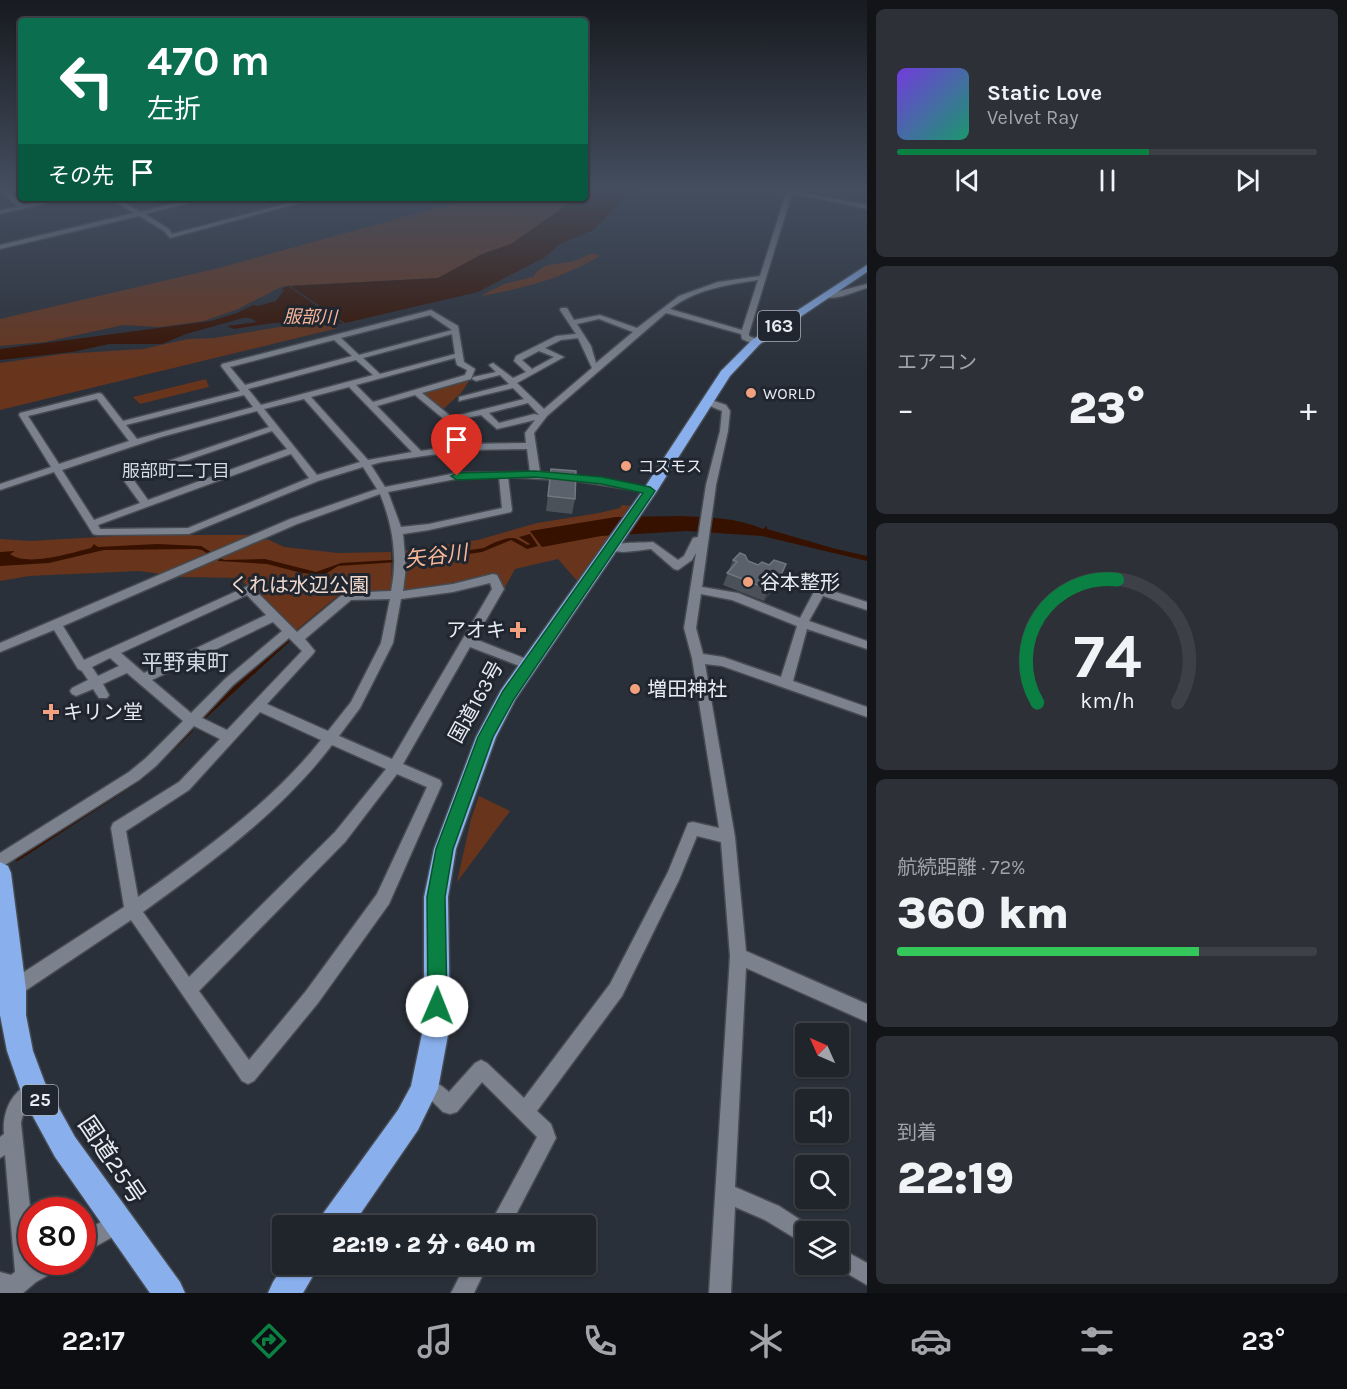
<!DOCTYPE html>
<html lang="ja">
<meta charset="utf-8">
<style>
body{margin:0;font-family:Karla,"Noto Sans JP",sans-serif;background:#2d3037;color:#f1f3f6;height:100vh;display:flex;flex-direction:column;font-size:22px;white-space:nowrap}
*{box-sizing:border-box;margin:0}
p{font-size:20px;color:#a2a4a9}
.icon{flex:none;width:33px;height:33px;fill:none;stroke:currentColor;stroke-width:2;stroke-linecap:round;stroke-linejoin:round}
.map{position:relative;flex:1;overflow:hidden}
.panel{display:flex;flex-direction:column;gap:9px;padding:9px;background:#121418;width:480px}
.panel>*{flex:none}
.guide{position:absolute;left:18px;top:18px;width:570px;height:183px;border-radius:6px;box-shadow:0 2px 4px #0004,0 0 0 2px #3d4147;background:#0b6e4f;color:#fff;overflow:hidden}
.needle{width:39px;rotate:315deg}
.tools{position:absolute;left:795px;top:1023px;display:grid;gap:12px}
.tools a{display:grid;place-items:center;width:54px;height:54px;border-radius:6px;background:#20242b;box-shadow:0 2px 4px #0004,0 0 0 2px #3d4147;font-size:30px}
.speed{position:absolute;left:18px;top:1197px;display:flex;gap:12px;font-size:30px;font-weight:700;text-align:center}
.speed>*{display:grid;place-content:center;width:78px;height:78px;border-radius:50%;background:#20242b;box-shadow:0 2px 4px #0004,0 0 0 2px #3d4147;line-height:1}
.speed .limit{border:9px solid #d22;background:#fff;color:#111}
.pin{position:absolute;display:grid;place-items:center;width:51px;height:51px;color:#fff;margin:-62px -26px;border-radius:50% 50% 50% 0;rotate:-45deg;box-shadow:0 0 6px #0007}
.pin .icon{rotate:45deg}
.me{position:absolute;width:66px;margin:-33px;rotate:1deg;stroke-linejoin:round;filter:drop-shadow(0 0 4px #0008)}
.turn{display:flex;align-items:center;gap:21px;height:126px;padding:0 30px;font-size:27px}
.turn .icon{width:78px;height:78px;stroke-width:2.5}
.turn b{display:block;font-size:42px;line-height:51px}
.then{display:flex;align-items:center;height:57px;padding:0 30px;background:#0003;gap:12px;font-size:22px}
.big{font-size:45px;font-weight:800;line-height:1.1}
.panel .widget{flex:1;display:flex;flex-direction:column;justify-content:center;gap:9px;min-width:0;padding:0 21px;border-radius:9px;background:#2d3037}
.panel .dial{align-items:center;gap:0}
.dial svg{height:156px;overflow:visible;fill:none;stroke:#3d4147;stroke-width:7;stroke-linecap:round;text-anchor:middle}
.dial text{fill:#f1f3f6;stroke:none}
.song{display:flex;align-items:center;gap:18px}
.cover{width:72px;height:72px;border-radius:9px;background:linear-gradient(135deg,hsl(260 70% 55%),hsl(160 70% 35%))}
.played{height:6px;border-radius:3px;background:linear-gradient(90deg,#0b8043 60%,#3d4147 60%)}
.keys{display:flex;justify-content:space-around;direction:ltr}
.heat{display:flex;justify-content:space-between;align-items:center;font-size:33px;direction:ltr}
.charge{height:9px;border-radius:4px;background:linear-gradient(90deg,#34c759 72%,#3d4147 0)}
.trip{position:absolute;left:272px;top:1215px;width:324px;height:60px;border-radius:6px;background:#20242b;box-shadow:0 2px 4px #0004,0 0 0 2px #3d4147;font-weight:800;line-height:60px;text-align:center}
.tab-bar{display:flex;height:96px;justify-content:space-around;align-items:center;background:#0d0e11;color:#a2a4a9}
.tab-bar .icon{width:42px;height:42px}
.tab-bar .current{color:#0b8043}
.tab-bar b{font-size:27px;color:#f1f3f6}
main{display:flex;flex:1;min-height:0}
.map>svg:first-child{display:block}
.green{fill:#68341b}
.water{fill:#371100}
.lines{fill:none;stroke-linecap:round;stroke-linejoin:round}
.stream-far1{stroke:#371100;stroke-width:3}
.stream{stroke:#371100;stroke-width:4}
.minor-casing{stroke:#464b52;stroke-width:3}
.highway-casing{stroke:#464b52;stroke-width:3}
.minor{fill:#7b828d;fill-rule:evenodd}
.highway{fill:#89afec;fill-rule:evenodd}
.wall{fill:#4a5159}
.shaded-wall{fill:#363d46}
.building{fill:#5b616a;stroke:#71777f;stroke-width:1.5}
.route{fill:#0b8043;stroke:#07532c;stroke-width:1.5}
.poi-dot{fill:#f1a17d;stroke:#20262f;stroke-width:2}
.labels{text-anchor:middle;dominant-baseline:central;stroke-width:6;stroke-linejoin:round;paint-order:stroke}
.far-poi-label{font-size:16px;fill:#e8ecf2;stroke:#20262f;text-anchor:start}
.far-water-label{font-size:18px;font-style:italic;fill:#f7b698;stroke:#20262f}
.shield{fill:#20262f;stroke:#acb1b8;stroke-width:1.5}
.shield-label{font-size:18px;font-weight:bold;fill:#e8ecf2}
.far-neighbourhood-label{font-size:18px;fill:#d1d9e5;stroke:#20262f}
.poi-label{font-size:20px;fill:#e8ecf2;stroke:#20262f;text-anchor:start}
.park-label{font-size:20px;fill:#efd8ce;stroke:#20262f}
.street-label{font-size:20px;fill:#e8ecf2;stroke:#20262f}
.water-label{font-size:21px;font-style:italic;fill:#f7b698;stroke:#20262f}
.quarter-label{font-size:22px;fill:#d1d9e5;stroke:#20262f}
.near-street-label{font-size:24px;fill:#e8ecf2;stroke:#20262f}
</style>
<main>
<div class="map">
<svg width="867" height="1293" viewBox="0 0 867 1293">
<rect width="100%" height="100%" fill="#2a3039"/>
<path class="green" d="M472,198h105l-66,46 -29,10 -44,24 -155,8 -45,23 -34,12 -44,6 -37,-2 -78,17 -45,4v-27l219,-51z
M593,253l7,3c-42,24 -70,30 -117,40l1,-2 20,-10 29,-7c10,-15 21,-12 36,-15 8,-1 16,-6 24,-9z
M324,325l14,3 -338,82v-47l62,-9 81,-5 45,-10 27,-1 64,-11z
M471,378l-10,15 -19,17 -21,-16z
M206,379l3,8 -69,17 -7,-7z
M622,505l10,1 -54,76 -20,-23 -43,10 -11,20 -7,-15 -43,10 -51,7v-40l75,-11 59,-17 62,-10 21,-5z
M133,535h113l23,5 15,7 54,6 53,-1 1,38 -46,3 -47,40 -4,-1 -56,-54 -56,-1 -44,-6 -110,5 -29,5v-42l30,2z
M479,796l31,15 -53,71 14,-63z"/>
<path class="water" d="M588,190h50l-21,16 -24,24 -33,14 -15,13 -67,35 -133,31 -55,-37 148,-8 44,-24 29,-10 66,-46h8v-6z
M288,286l55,38 -20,-3 -50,2 -39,6 -7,-3 30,-4 -7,-4h-7l-57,16 -24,10h-53l-37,8 -72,8v-11l211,-28 26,-8 16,-8 5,1 18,-5 8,-11 -3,-1z
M680,516c28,1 58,2 83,13l4,-3v3l69,20 31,7v5l-105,-25 -75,-5 -86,5 -59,11 -12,-16 86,-14z
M530,534l8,12 -11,3 -16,-9 -29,12 -54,8 -90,6 -14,9 -22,-2 -35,-9 -48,-3 -17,-11 -6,-1 -92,1 -55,13 -49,3v-14l15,-1 -5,3c17,13 61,-1 81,-6l3,-4 4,3 59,-3 44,2 23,14 41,-1 51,13 25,-9 99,-6 2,-3 42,-6c7,-4 21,-11 30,-10 4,1 10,5 14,7l2,-1 -11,-7z"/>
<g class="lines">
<path class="stream-far1" d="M299,630l47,-39
M253,673l35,-32"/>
<path class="stream" d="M204,717l50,-46
M171,750l20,-20
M17,859l127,-83"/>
<g class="minor-casing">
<path id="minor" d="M787,190l80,15v4l-75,-16 -43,140v3l10,4v4h-6l-11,-5 -1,-5 -75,-21 -119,103 -13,17 6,39 62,7 51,10v4l-76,-12 -69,-4 4,33 -1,2 -82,18 -26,4 3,33 -3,24 50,-7 40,-10 4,1 7,14 -29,50 59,23 2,3 -2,3 -4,2 -60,-23 -67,117 37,16 2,4 -53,120 -71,99 -64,78 -6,3 -6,-3 -111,-161 -112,75 -6,2 -6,-2 -2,-6 2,-6 117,-76 -13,-79 2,-5 66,-41 41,-43 -26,-13 -38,40 -17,14 -139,88v-15l129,-81 17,-14 37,-37 -56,-48 -24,11 6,11 -2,3h-8l-6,-9 -17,7 -4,-2 -2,-3 2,-3 16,-8 -6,-9 -4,-2 -24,-39 -54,22v-9l290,-124 87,-30 -14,-22 -45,14 -129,53 -92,1 -4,-1 -39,-62 -54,18v-6l51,-17 -32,-52 1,-2 79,-20 3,1 21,27 117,-30 -19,-25 1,-2 209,-54 27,16 6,36 11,7 -4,10 -49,14 37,30 9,21 58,-1 -1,-10 10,-13 -38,9 -16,-14 -25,5v-4l68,-17 -11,-11 -54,13v-4l50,-13 -9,-9 -24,6 -4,-2 1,-2 23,-5 -7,-7 4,-2 20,15 13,-6 -12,-11 2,-5 40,-20 20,-2 -16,-24 1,-2h6l7,12 26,-5 37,13 42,-32 39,-14 42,-6zM758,280l-16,50 -72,-21c26,-20 57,-24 88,-29zM430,315l22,15 -93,25 -18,-17zM599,319l34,13 -37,31 -5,-17 -14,-22zM452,334l3,20 -75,20 -17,-16zM578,338l14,30 -48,41 -27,-26 47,-26 -19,-9 16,-8zM334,340l18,16 -107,29 -15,-18zM539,351l15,6 -22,12 -10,-9zM455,358l2,7 10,5 -2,5 -92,27 -17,-17zM356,360l17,15 -112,30 -13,-16zM349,387l63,65 -44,8 -57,-63zM244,395l9,12 -116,32 -11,-14zM415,395l37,31 8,19 -39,6 -44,-45zM97,399l32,42 -70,23 -31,-48zM304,399l56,63 -43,13 -53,-66zM528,403l11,12 -5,-1 -35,9 -10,-10zM257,411l12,16 -145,49 -2,2 18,25 -46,17 -32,-50 99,-33zM272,431l15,18 -139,51 -15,-21zM527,449l3,23 -74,1 -71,14 -14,-22 11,-3 83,-12zM291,454l18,24 -121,50 -88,1 -2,-4zM499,477l3,31 -73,16 -28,3 -13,-35 68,-13zM380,494c13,32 18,64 11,97l-47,2 -47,39 -45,-45 -4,-1 -164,74 -21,-34 234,-102zM490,583l2,6 -100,170 -53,-23 21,-28 33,-65 8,-44 52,-7zM247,595l19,20 -122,58 -23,-20zM390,599l-9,44 -30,59 -23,29 -61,-27 46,-50 2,-3 -10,-12 46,-39zM273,622l9,9 -57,48 -34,34 -39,-33zM289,638l13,13 -75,79 -25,-12 31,-33zM110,658l9,8 -21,10 -6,-9zM260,712l61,28c-50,63 -118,111 -183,157l-12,-66 63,-41zM332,745l54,24 -51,63 -146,145 -46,-65c68,-49 138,-100 189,-167zM397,774l30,13 -50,107 -71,97 -57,69 -50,-69 146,-149z
M3,191h4l17,14 16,-3 -5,-4h6l6,5 -47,11v-4l18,-3 -15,-14z
M110,198h7l23,14 58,-14h10l-63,16 24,15 3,5 136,-36h10l-148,40 -6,-7 -25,-15 -139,33v-4l134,-32z
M867,284v4c-14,4 -33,14 -47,8z
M708,399l18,6 4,6 -2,20 -12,54 -14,102 36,6 62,25 16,-30 4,-1 47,15v8l-44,-14 -14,25 58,20v8l-60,-20 -14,52 74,26v10l-145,-51 -17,-2 30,173 11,114 121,53v18l-121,-54 -11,219 44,19 34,22 2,4h-9v13l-41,-25 -30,-13 -4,86h-22l21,-337 -9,-114 -24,-6 -18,44 -57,116 -85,115 14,13 5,14 -46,88h-21l48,-89 -55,-55 -25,30 -7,2 -7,-2 -13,-13 -12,-4 -3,-6 3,-6c12,-6 22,1 31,9l26,-29 6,-3 6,3 37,35 86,-114 58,-112 20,-49 5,-1 26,6 -27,-170 -8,-30 12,-75 -4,7 -14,10 -4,-1 -23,-20c-14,1 -35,7 -45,-2 6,-5 36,-4 47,-5l25,18 6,-4 9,-18 5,-1 8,-52 14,-54 2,-20 -17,-7 -1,-2zM701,594l31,6 65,26 -16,51 -58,-20 -20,-3 -7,-26z
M34,1081l6,3 3,6c-5,13 -20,17 -22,33l11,103v36h30l-3,7 -23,13 -13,11h-23v-21l11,3 4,-3 -10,-117 -5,3v-21l4,-3c-2,-23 8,-44 30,-53z
M118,1213l7,3 3,7 -3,7 -43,24v-22z
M838,1247l29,16v22l-36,-21h7z
M466,1264h22l-14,29h-23z"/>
</g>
<g class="highway-casing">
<path id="highway" d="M867,265v7l-107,72 -30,32 -73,115 -142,209 -19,37 -40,112 -8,48 2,127 -12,65 -20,41 -66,96h-34l4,-11 76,-105 13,-24 13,-62v-127l10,-48 42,-112 25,-47 142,-200 78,-119 31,-31z
M0,862l8,4 3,7 15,116v26l7,36 12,32 30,54 105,145 5,11h-35l-95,-136 -31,-57 -17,-49 -7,-36z
M285,1264h35l-17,29h-35l5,-11z"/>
</g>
<use href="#minor" class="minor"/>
<use href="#highway" class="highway"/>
</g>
<path class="wall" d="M551,469l24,30 -3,15 -26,-3z
M733,560l15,1 33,15 -5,11 -12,14 -41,-16z"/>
<path class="shaded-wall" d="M786,564l-10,23 -12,14 4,-12z"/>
<path class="building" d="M551,469l25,2 -1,28 -27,-3z
M740,553l5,2 3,6 10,4 4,-3 7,3 5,-5 12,4 -5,11 -13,14 -41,-16 10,-11 -4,-2z"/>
<linearGradient id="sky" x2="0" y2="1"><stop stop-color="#171a1f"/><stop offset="0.51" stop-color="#444e5f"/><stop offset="1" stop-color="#444e5f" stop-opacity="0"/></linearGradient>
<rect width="867" height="371" fill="url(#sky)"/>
<path class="route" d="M535,471l67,6 48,10 5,4 -141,208 -21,38 -40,112 -8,48 2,109 -3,7 -7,3 -7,-3 -2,-7 -1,-109 9,-48 42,-112 25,-46 140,-198 -41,-9 -67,-7 -78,3 -6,-4 6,-3z"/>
<g class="poi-dot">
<circle cx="751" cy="393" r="6"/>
<circle cx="626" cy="466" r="6"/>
<circle cx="748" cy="582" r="6"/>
<path d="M515 621h6v6h6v6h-6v6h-6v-6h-6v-6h6z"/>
<circle cx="635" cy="689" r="6"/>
<path d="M48 703h6v6h6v6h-6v6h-6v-6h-6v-6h6z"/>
</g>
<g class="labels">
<g class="far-poi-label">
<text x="763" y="393">WORLD</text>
<text x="638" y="466">コスモス</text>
</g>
<g class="far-water-label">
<text transform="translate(310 317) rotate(1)">服部川</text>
</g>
<g class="shield">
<rect x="758" y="311" width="42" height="30" rx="4.5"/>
<rect x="22" y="1085" width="36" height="30" rx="4.5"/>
</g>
<g class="shield-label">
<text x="779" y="326">163</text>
<text x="40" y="1100">25</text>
</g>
<g class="far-neighbourhood-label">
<text x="176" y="471">服部町二丁目</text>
</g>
<g class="poi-label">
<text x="760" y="582">谷本整形</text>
<text x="506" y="630" text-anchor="end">アオキ</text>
<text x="647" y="689">増田神社</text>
<text x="63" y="712">キリン堂</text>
</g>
<g class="park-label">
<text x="299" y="585">くれは水辺公園</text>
</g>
<g class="street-label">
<text transform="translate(476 702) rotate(-61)">国道163号</text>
</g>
<g class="water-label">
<text transform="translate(436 556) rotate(-7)">矢谷川</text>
</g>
<g class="quarter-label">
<text x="185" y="663">平野東町</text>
</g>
<g class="near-street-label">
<text transform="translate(112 1160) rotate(56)">国道25号</text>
</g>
</g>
</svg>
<div class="tools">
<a><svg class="needle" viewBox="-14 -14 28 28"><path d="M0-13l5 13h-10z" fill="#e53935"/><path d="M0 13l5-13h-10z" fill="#a2a4a9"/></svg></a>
<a><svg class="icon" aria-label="sound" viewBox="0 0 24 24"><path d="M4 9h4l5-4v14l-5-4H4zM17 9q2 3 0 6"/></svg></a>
<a><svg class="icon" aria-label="search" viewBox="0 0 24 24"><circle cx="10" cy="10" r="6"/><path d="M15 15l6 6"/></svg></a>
<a><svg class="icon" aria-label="layers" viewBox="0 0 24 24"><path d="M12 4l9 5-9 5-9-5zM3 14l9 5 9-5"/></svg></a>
</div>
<div class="speed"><div class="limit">80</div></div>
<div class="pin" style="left:457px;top:476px;background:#d93025"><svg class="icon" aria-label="arrive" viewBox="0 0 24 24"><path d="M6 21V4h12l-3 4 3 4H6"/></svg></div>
<svg class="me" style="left:437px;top:1006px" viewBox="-20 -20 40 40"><circle r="19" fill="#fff"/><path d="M0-13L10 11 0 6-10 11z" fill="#0b8043"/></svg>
<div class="trip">22:19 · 2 分 · 640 m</div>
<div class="guide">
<div class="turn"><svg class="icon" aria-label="left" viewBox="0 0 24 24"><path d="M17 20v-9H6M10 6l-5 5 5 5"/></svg><div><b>470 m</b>左折</div></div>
<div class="then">その先<svg class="icon" aria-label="arrive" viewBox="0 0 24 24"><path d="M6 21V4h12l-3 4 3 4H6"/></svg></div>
</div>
</div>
<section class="panel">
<div class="widget">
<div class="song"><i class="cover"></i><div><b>Static Love</b><p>Velvet Ray</p></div></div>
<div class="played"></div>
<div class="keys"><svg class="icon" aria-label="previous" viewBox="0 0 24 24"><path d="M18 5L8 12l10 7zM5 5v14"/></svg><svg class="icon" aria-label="pause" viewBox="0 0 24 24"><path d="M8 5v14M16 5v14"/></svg><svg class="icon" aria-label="next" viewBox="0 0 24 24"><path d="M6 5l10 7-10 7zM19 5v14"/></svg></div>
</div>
<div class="widget"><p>エアコン</p>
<div class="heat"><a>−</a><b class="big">23°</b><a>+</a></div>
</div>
<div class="widget dial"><svg viewBox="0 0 100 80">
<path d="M14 69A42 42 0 1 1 86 69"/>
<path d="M14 69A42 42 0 0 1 55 6" stroke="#0b8043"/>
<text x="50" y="56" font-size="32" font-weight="700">74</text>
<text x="50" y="72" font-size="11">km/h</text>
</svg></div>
<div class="widget"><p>航続距離 · 72%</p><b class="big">360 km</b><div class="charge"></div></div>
<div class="widget"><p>到着</p><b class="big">22:19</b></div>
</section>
</main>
<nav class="tab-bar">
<b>22:17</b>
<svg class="icon current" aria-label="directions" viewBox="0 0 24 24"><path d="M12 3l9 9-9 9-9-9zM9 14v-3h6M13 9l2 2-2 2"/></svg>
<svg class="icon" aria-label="music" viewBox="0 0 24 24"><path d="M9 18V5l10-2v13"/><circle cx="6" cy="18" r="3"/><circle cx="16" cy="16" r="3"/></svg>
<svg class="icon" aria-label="phone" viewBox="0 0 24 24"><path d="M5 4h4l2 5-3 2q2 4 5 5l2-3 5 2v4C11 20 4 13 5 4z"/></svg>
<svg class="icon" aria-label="climate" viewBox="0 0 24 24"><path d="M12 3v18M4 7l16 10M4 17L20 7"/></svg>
<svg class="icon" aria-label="car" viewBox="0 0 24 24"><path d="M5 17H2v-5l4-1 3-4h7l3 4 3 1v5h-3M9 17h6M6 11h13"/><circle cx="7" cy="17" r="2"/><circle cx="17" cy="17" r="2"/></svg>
<svg class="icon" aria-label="filters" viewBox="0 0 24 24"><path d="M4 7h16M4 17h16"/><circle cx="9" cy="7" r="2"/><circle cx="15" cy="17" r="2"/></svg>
<b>23°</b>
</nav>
